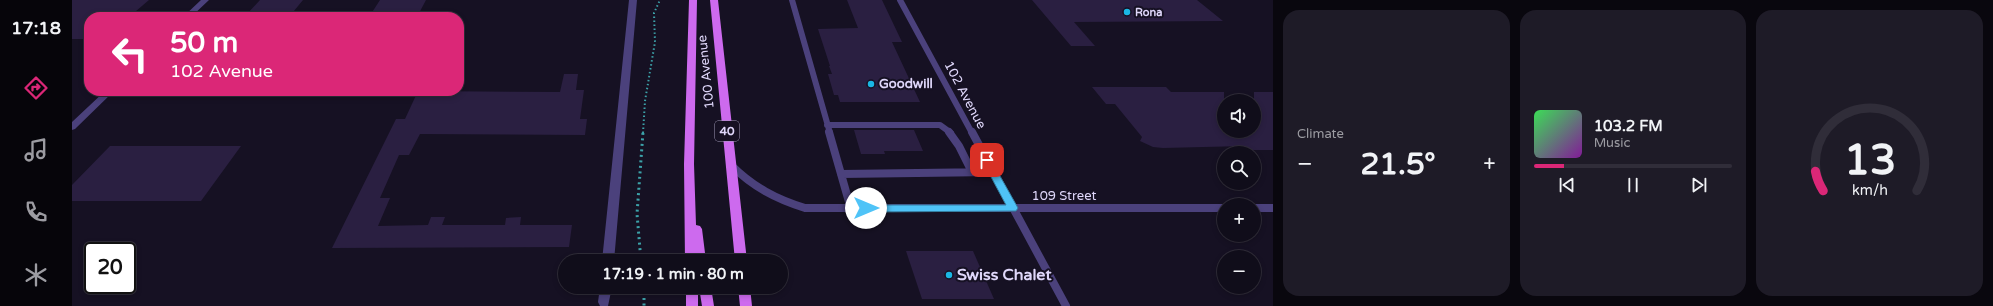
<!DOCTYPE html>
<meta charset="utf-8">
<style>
body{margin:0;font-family:"Varela Round",sans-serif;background:#1e1b27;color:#f1f3f6;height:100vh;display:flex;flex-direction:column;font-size:15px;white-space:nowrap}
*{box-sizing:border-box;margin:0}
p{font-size:13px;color:#9c9ca2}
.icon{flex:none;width:22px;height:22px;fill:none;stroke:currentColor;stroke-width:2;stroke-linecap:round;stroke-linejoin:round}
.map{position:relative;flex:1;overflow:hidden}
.side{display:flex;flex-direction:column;gap:10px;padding:10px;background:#09070e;width:720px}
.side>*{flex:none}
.guide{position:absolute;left:12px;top:12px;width:380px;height:84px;border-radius:16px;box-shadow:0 2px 6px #0003,0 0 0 1px #302d39;background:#db2777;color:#fff;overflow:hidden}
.buttons{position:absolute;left:1145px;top:94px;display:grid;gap:8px}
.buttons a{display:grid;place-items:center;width:44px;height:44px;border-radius:50%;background:#100d1a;box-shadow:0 2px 6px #0003,0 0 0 1px #302d39;font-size:20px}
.speed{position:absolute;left:12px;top:242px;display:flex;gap:8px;font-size:20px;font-weight:700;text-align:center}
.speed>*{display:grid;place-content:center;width:52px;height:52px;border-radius:50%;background:#100d1a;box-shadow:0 2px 6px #0003,0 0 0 1px #302d39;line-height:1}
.speed .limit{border:2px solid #111;border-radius:6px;background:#fff;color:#111}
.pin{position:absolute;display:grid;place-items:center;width:34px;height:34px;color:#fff;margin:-17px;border-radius:8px;box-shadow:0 2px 6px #0006}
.me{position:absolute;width:44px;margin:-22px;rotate:90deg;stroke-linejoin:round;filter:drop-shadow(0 0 3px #0008)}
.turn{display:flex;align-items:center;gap:14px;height:84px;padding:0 20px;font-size:18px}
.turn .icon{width:52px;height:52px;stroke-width:2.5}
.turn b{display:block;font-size:28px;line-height:34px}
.big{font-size:30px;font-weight:700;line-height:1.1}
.side .widget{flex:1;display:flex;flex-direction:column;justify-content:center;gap:6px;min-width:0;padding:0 14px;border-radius:16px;background:#1e1b27}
.side .dial{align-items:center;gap:0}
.dial svg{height:104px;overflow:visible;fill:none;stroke:#302d39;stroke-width:7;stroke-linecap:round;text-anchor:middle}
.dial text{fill:#f1f3f6;stroke:none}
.song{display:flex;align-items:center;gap:12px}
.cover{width:48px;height:48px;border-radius:6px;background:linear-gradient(135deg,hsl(130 70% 55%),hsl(290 70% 35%))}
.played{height:4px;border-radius:2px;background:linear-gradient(90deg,#db2777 15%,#302d39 15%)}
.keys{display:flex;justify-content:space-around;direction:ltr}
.heat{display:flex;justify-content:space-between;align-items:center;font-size:22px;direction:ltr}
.side .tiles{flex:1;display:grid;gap:10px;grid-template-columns:repeat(3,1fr)}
.trip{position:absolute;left:486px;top:254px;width:230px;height:40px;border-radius:20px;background:#100d1a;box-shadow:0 2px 6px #0003,0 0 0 1px #302d39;font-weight:700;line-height:40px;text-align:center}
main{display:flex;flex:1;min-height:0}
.tab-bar{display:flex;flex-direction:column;width:72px;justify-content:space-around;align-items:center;background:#06050a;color:#9c9ca2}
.tab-bar .icon{width:28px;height:28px}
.tab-bar .current{color:#db2777}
.tab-bar b{font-size:18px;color:#f1f3f6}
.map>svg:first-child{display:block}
.building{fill:#2a1f41}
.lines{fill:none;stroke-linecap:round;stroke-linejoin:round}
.path-far1{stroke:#3ca2a9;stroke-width:2;stroke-dasharray:1.5 2.5;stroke-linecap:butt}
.path{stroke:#3ca2a9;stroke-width:3;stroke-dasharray:2 3.5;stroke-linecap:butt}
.service-far1{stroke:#4b417c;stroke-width:6}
.service{stroke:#4b417c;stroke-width:8}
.minor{fill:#4b417c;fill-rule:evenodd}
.tertiary{fill:#4b417c;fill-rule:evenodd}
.primary{fill:#cd6aee;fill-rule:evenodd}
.route{fill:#4fc3f7;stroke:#337fa1}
.poi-dot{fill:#1ab7e4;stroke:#161123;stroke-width:1.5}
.labels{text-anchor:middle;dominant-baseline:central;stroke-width:4;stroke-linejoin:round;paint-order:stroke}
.far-poi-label{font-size:11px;font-weight:bold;fill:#dfd7fa;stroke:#161123;text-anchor:start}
.shield{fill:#161123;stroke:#a39cba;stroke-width:1}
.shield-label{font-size:12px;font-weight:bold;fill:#dfd7fa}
.street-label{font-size:13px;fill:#dfd7fa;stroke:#161123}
.poi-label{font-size:13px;font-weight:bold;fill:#dfd7fa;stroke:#161123;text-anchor:start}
.near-poi-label{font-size:16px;font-weight:bold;fill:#dfd7fa;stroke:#161123;text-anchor:start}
</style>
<main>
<nav class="tab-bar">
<b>17:18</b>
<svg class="icon current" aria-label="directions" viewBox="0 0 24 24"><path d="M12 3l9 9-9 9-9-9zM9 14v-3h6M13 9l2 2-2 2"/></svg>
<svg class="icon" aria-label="music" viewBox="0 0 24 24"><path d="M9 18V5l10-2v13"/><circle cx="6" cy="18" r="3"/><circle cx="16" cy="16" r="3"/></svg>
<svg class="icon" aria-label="phone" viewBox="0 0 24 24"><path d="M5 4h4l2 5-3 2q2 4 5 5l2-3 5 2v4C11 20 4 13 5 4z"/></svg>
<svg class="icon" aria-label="climate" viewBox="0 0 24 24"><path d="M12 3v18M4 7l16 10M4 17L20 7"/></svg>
</nav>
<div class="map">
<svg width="1201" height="306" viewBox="0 0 1201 306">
<rect width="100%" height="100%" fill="#161123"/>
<path class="building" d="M0,0h77l-20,17h-40v22h-17z
M188,0h43l-14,17h-29l2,-3h-15z
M308,0h46l-9,17h-48z
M775,0h35l20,42h-10l28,60h-80l-2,-7h-4l-6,-21h4l-3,-8h1l-12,-37 40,-1z
M960,0h165l26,21 -149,1 21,24h-24z
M492,74h14l-2,16h8l-4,29h7l-2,16 -165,-1 -11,21h-10l-19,43h10l-12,28 50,-1 3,-8h14l-3,8h63l1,-7 15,-1 -1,8h52l-3,22 -237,1 64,-129h9l13,-28 142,1z
M1020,87h74l5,5h53v39h30v-39h19v58h-24l-4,-4 -82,2 -10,-1 -13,-6 2,-4 -27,-33h-9z
M782,130h60l9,21h-39l1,3h-24z
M38,146h131l-40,55h-129v-16z
M834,251h67l21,48h-72z"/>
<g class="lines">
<path class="path-far1" d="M571,133l2,-32 10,-59 -1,-29 6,-13"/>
<path class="path" d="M569,261l-4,-47 6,-82
M572,287v19"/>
<path class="service-far1" d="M720,0l38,133
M828,0l72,133
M755,125h113l11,8"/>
<path class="service" d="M757,132l22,77
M877,132l10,14 13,26
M900,132l94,174
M659,165c22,22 45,34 74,43h419
M769,174l152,-2
M1182,208h19"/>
<path class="minor" d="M557,0h8l-23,261h-12z
M528,287h12l-4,19h-8l-2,-4z"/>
<path class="tertiary" d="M129,0h8l-18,17h-8z
M33,91h9l-39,38 -3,1v-8z"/>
<path class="primary" d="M617,0h8l-3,164 2,61 4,1 2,3 4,32h-21l-1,-97z
M638,0h8l29,261h-12z
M614,287h12v19h-12z
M627,287h12l3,19h-12z
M666,287h12l2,19h-12z"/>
</g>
<path class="route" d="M915,157l4,3 27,48 -2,3 -150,1 -5,-4 5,-3h140l-24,-45z"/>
<g class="poi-dot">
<circle cx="1055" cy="12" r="4"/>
<circle cx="799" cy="84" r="4"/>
<circle cx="877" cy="275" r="4"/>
</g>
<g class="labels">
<g class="far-poi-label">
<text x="1063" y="12">Rona</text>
</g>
<rect class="shield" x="643" y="121" width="24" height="20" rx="3"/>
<g class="shield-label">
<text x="655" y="131">40</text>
</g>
<g class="street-label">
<text transform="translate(634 72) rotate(-96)">100 Avenue</text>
<text transform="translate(893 95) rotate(62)">102 Avenue</text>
<text x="992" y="196">109 Street</text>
</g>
<g class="poi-label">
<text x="807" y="84">Goodwill</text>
</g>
<g class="near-poi-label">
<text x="885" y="275">Swiss Chalet</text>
</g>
</g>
</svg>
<div class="buttons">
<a><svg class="icon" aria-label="sound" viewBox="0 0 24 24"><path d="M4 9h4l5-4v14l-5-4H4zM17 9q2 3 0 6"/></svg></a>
<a><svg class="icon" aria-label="search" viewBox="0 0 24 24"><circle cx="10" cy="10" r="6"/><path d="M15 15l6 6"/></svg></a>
<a>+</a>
<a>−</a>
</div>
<div class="speed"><div class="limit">20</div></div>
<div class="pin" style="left:915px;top:160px;background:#d93025"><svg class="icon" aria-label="arrive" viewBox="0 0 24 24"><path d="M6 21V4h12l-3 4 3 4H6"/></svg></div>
<svg class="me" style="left:794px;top:208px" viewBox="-20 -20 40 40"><circle r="19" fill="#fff"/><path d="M0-13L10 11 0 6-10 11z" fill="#4fc3f7"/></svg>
<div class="trip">17:19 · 1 min · 80 m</div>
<div class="guide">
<div class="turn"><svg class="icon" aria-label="left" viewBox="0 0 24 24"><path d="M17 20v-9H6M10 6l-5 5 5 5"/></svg><div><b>50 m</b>102 Avenue</div></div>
</div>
</div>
<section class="side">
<div class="tiles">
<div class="widget"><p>Climate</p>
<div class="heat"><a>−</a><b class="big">21.5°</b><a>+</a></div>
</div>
<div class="widget">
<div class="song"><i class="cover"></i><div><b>103.2 FM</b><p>Music</p></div></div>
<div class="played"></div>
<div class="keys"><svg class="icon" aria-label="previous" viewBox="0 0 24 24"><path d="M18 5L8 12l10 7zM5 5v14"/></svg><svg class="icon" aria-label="pause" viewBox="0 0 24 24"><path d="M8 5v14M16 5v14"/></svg><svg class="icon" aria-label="next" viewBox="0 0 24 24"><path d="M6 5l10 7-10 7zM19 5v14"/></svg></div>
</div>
<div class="widget dial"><svg viewBox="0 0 100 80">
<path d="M14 69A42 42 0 1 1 86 69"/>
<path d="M14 69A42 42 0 0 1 8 54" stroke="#db2777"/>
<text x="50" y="56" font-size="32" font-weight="700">13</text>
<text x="50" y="72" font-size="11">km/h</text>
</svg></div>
</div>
</section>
</main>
